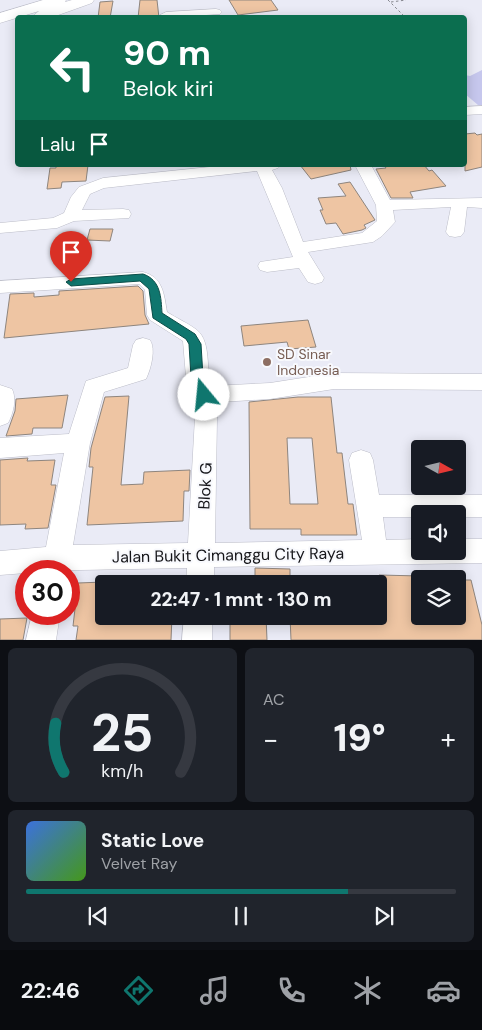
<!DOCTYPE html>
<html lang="id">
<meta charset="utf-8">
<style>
body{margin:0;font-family:"DM Sans",sans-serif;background:#20242c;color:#f1f3f6;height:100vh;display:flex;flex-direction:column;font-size:19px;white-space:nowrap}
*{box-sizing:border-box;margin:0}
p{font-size:16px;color:#9ea1a6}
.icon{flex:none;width:28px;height:28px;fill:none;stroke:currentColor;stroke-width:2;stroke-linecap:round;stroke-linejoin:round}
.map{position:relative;height:640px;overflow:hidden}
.side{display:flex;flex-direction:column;gap:8px;padding:8px;background:#0d0f14;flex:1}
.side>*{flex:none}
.top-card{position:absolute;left:15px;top:15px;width:452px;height:152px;border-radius:5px;box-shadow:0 2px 12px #0003;background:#0b6e4f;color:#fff;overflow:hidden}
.needle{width:32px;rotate:98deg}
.controls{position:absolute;left:411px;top:440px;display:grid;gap:10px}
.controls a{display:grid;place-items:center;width:55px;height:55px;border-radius:5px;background:#171b24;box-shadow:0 2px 12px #0003;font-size:25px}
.speed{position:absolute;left:15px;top:560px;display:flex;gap:10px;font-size:25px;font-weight:700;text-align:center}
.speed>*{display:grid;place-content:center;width:65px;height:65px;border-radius:50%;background:#171b24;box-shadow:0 2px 12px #0003;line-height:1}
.speed .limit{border:8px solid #d22;background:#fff;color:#111}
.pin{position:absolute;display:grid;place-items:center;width:42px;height:42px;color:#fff;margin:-51px -21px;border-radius:50% 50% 50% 0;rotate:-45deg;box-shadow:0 0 5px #0007}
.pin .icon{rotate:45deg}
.me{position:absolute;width:55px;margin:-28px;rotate:343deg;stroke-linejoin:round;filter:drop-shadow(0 0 4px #0008)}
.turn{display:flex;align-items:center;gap:18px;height:105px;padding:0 25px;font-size:22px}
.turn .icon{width:65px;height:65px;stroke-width:2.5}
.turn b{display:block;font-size:35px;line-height:42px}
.then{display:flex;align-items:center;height:48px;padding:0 25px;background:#0003;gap:10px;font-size:19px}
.big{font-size:38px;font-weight:800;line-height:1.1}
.side .widget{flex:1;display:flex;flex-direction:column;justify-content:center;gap:8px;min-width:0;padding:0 18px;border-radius:8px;background:#20242c}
.side .dial{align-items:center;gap:0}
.dial svg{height:130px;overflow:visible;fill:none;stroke:#363941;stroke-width:7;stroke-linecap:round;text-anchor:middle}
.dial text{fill:#f1f3f6;stroke:none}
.song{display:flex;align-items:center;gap:15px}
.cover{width:60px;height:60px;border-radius:8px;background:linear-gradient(135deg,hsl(220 70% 55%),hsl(100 70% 35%))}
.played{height:5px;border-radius:2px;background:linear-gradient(90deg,#0f766e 75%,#363941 75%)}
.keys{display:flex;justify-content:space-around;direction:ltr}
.heat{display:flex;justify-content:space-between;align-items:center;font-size:28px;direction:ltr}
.side .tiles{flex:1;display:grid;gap:8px;grid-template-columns:1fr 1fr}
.widget:last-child{grid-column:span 2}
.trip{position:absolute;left:95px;top:575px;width:292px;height:50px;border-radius:5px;background:#171b24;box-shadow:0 2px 12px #0003;font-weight:800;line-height:50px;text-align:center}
.tab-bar{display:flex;height:80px;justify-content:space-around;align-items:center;background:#090b0e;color:#9ea1a6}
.tab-bar .icon{width:35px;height:35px}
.tab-bar .active{color:#0f766e}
.tab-bar b{font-size:22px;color:#f1f3f6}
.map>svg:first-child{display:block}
.green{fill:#c6c7ed}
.building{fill:#eec5a3;stroke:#8e857e;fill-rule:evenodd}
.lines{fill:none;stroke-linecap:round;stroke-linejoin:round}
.minor-casing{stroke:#bcbdc8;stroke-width:1}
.highway-casing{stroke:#bcbdc8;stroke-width:1}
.path{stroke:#85868d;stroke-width:1;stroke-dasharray:2.5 2.5;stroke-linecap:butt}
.minor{fill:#fff;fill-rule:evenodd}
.highway{fill:#fff;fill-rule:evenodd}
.route{fill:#0f766e;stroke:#0a4d48}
.education-dot{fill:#8d6e63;stroke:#f8f9fd;stroke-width:2}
.labels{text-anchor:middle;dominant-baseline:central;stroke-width:4;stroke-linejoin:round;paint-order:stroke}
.education-label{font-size:14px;fill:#785e54;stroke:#f8f9fd;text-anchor:start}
.near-street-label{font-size:16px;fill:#151519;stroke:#f8f9fd}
</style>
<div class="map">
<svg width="482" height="640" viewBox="0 0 482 640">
<rect width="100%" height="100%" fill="#eaebf6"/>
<path class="green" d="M482,70v35h-4l-13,-11v-19l5,1z"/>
<path class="building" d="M140,0h17l2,18h-21z
M229,0h42l7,10 -40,5z
M113,1l-3,17h-12l2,-16z
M475,133l2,2 5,-1v33l-17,4v-37z
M56,165h32l-2,16 -24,1 -1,6 -14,1 3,-21h6z
M300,165h50l1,5 -40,9z
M384,165h40l5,6 3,-1 14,16 -36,6 3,6h-22l-15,-29 10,-1z
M350,182l25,38 -11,5 2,3 -4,2 -19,4 -7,-11 -10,1 -6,-14h3l-5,-12 28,-2 -8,-12z
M90,229h23l-3,12 -23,-1z
M87,240l-4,17h-18l4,-16z
M138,286l5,5 2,24 4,9 -145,14 6,-44 24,-1v4l25,-2v-4z
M308,320l8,27 -27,2 -2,-7 -43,4 -3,-20z
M68,395l-6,33h-29l-1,6 -26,2 9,-25 1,-12z
M129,396l-8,89 22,-1 1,-12 46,-2 -1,21h-5l-1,30 -96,4 6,-58h-4l2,-19 14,-51z
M298,397h33l6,56h5l6,51h5l4,31h-56v-6h-51l-1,-127zM287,438h25l6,66h-28z
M28,458l-1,3 28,-1 -4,25h5l-8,43 -23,1 1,-5 -26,1v-65z
M255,568l35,1v15h-35z
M379,575l41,1v40h38v-36h13l11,45v15h-191l-1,-24h89z
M104,582v34h68l-1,24h-95l2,-14h-5l5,-43z
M230,616h36l1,24h-37z
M27,618l-4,22h-23v-21z"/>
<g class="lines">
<g class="minor-casing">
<path id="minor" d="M216,9l4,1 2,2 -2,2 -57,4 -3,-3 6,-3z
M482,106v8l-17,1v-8z
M229,165h52l-3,3 -6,2 10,18 21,54 59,-9 15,-12 -1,-16 -21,-40h16l19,35 92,-2v10l-15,-1 -3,25 -3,4 -6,1 -6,-1 -3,-4 5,-25 -58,3 2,12 -13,14 -9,6 -65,10 16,26 -2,4 -7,2 -7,-2 -9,-14 -32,4 -7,-2 -2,-4 2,-4 33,-5 -36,-86 -153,17 -14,6 -8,16 41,-1 6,1 2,4 -2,4 -55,3 -17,7 -57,5v-10l53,-5 11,-5 7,-16 8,-10 24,-9z
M143,272c20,5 21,22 24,40 9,6 21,11 30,18 15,13 8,40 15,56l58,-3 64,-10 148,1v16l-148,-1 -64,10 -66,4 -8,-2 -10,-24 -3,-36 -33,-21 -3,-5 -2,-25 -6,-6 -139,9v-12z
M143,338l7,2c6,9 1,29 -4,39l-42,13 -14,51 -17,102 115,-2 7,-126 3,-6 8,-3 8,3 3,6 -2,126 147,-3 -13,-80 3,-7 9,-3 9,3 3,7 6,35h103v22h-24v-3h-38v3h-37l3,23 34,-1v12h38v-12h24v24l-268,4v17h-28l1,-16 -161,3v2l-26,2v-24l46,-4 18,-94 -64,5v-20l69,-4 17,-53 42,-13 5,-23 3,-5z
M0,385l12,4c5,10 1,25 -4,34l-8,3z
M32,614h28l-4,26h-30z
M184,616h28v24h-30z"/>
</g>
<g class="highway-casing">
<path id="highway" d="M43,0h23l-1,2 7,-2h22l-2,3 -42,15h-14l-2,-3 5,-4 -39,12v-10z"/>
</g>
<path class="path" d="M388,0l18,18
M391,2l15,-2"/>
<use href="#minor" class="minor"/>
<use href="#highway" class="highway"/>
</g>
<path class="route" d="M143,274c18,6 18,24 19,39l33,21 6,10 2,33 7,18 -2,3h-9l-8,-21 -2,-33 -3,-5 -33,-21 -4,-29 -9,-8 -69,5 -5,-4 5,-3z"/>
<circle class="education-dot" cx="267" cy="362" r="5"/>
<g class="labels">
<g class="education-label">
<text x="277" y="354">SD Sinar<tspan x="277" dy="16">Indonesia</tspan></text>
</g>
<g class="near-street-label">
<text transform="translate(205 486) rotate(-87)">Blok G</text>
<text transform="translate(228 555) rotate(-1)">Jalan Bukit Cimanggu City Raya</text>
</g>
</g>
</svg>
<div class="controls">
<a><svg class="needle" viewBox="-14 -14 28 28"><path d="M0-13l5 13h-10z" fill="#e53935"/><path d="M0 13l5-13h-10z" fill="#9ea1a6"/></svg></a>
<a><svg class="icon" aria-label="sound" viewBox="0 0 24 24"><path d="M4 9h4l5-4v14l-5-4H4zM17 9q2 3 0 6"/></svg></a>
<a><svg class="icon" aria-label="layers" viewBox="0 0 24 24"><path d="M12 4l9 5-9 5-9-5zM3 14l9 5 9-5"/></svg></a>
</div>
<div class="speed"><div class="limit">30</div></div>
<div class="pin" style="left:71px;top:282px;background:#d93025"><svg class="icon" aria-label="arrive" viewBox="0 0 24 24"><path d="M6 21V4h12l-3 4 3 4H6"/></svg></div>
<svg class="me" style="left:204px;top:395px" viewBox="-20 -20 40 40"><circle r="19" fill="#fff"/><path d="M0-13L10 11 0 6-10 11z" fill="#0f766e"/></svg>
<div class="trip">22:47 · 1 mnt · 130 m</div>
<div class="top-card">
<div class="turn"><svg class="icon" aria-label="left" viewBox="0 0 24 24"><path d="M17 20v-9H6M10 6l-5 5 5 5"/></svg><div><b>90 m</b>Belok kiri</div></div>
<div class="then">Lalu<svg class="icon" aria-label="arrive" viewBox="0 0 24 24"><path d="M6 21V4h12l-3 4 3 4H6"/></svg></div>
</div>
</div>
<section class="side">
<div class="tiles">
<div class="widget dial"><svg viewBox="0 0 100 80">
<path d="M14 69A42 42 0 1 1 86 69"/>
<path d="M14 69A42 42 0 0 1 9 39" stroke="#0f766e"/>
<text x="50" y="56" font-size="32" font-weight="700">25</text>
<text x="50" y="72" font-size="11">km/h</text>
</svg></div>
<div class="widget"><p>AC</p>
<div class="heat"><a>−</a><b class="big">19°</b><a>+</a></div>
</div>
<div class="widget">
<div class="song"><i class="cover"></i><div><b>Static Love</b><p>Velvet Ray</p></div></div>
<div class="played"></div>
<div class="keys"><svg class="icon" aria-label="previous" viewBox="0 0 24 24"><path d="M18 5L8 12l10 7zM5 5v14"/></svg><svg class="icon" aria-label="pause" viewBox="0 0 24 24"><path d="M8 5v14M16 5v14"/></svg><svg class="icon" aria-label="next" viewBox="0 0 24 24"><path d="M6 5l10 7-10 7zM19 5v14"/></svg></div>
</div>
</div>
</section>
<nav class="tab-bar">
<b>22:46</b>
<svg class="icon active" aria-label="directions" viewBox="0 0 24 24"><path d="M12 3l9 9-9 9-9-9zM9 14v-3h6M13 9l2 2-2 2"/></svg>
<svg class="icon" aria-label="music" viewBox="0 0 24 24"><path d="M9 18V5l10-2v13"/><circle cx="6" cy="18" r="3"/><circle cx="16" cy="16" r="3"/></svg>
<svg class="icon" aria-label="phone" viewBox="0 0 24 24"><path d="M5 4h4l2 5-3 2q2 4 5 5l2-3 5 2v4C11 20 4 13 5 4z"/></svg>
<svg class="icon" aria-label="climate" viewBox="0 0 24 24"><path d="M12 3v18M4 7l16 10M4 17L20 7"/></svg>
<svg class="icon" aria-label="car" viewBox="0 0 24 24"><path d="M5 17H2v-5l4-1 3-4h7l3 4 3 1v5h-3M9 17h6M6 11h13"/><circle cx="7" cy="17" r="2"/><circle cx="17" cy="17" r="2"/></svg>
</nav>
